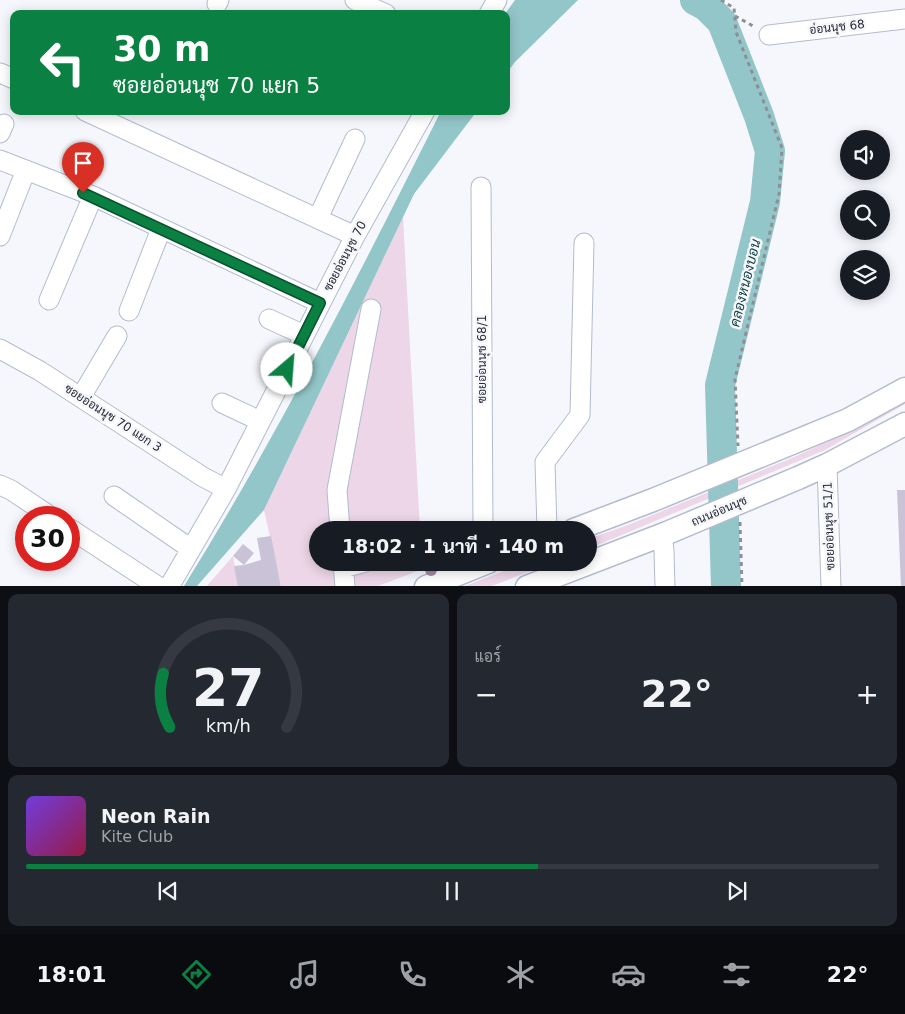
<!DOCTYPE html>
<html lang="th">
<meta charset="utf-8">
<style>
body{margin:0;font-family:"DejaVu Sans",Sarabun,sans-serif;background:#242831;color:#f1f3f6;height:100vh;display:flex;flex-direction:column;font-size:19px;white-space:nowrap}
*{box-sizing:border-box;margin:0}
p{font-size:16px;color:#9ea1a6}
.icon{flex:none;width:28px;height:28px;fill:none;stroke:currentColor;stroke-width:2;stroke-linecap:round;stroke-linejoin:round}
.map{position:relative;height:586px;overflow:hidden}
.panel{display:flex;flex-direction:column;gap:8px;padding:8px;background:#0d0f14;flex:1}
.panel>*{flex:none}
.guide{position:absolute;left:10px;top:10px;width:500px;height:105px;border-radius:10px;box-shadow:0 2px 12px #0003;background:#0b8043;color:#fff;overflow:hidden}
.tools{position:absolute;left:840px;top:130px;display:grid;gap:10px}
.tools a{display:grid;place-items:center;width:50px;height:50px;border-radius:50%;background:#171b24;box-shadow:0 2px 12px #0003;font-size:25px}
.speed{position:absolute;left:15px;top:506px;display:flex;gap:10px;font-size:25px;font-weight:700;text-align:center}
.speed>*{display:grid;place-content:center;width:65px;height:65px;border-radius:50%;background:#171b24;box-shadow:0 2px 12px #0003;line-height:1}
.speed .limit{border:8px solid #d22;background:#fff;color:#111}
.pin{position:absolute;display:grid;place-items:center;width:42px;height:42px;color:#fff;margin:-51px -21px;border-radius:50% 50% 50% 0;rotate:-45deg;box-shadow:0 0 5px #0007}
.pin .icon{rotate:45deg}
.me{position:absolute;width:55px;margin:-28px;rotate:27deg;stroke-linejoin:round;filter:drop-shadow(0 0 4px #0008)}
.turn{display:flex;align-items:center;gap:18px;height:105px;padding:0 20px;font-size:22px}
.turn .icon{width:65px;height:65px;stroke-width:2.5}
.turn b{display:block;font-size:35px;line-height:42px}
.big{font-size:38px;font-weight:700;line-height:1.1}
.panel .card{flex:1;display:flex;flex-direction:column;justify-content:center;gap:8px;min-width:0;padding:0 18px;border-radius:10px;background:#242831}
.panel .dial{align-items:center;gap:0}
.dial svg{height:130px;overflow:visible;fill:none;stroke:#363941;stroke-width:7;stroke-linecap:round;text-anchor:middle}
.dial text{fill:#f1f3f6;stroke:none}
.song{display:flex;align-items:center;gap:15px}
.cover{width:60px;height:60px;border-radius:8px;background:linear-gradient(135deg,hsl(260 70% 55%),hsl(340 70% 35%))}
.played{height:5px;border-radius:2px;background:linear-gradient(90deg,#0b8043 60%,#363941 60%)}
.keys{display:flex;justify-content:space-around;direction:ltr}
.heat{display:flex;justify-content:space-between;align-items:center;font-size:28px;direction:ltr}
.panel .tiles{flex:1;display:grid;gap:8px;grid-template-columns:1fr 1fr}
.card:last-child{grid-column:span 2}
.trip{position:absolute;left:309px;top:521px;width:288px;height:50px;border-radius:25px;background:#171b24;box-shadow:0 2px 12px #0003;font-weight:700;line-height:50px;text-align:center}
.dock{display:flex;height:80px;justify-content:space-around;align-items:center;background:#090b0e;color:#9ea1a6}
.dock .icon{width:35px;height:35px}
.dock .active{color:#0b8043}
.dock b{font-size:22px;color:#f1f3f6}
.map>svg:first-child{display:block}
.green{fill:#edd6e7}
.water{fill:#93c6c9}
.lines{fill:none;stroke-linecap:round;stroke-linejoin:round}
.river{stroke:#93c6c9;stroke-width:30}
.building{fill:#cac2d7}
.minor-casing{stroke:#b3bbcf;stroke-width:21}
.major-casing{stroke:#b3bbcf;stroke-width:25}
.path{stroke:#8d8f96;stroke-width:3;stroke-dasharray:4 4;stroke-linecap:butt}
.minor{stroke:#fff;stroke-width:19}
.major{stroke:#fff;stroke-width:22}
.tree{fill:#a28aa0}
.route-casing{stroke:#07532c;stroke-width:12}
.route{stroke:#0b8043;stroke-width:9}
.labels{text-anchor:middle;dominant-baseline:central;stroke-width:5;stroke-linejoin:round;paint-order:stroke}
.street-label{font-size:12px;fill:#292c34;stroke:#f6f7fc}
.water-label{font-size:14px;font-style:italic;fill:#164548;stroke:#f6f7fc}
</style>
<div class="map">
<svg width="905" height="587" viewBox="0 0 905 587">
<rect width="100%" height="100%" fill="#f6f7fc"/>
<path class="green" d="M403,217l17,313h-102v32l104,1 1,6 -45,17h-97l-17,-76z
M905,399v5l-80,46 -237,99v-10l40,-14 164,-67 37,-17z
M233,556l5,30 -32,1z
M527,562l25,1 -60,23h-27z"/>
<path class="water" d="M515,0h63l-63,62 -9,12v-60h-1z
M441,111h36l-63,83 -150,316 -67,76h-13c95,-153 176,-313 257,-475z"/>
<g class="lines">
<path class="river" d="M695,0l11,6 16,16 37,94 11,35 -5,51 -45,183 6,202"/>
</g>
<path class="building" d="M897,490h8v97h-4z
M271,536l10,51h-43l-4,-21 10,-1 17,-5 -4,-22z
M243,544l11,9 -10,12 -11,-9z"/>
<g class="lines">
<g class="minor-casing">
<path id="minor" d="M355,0l31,14
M217,4l2,-4
M489,14l8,-14
M769,35l136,-16
M0,73l14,6
M85,111l270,125
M0,133l4,-9
M0,160l93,36 227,107
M481,187l2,343
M318,218l37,-79
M0,236l26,-66
M49,300l44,-104
M129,311l32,-82
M269,319l35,16
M0,349l40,22 163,106 23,12
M81,397l36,-61
M222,403l38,18
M827,465l4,122
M0,485l11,5 42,28
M114,496l77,53
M69,528l90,59
M340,530l-3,-40 34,-181
M547,530l-2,-68 35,-47 4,-172
M662,535l2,15 1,37
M343,562l2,25
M343,568l22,-6
M169,587l57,-98 129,-253 70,-125"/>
</g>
<g class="major-casing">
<path id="major" d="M574,530l79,-30 195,-80 57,-31
M426,587l62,-25
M527,587l140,-54 131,-55 29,-13 78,-41"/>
</g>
<path class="path" d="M721,0l13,8 2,24 46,116 -3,46 -44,185 3,67
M735,16l20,11
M740,522l2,65"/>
<use href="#minor" class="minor"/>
<use href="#major" class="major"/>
</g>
<circle class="tree" cx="431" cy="570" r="6"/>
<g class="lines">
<g class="route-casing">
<path id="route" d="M83,193l237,110 -33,66"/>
</g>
<use href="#route" class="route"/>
</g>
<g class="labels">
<g class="street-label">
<text transform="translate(837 27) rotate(-6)">อ่อนนุช 68</text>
<text transform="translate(345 256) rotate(-62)">ซอยอ่อนนุช 70</text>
<text transform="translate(482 359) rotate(-90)">ซอยอ่อนนุช 68/1</text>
<text transform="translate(113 418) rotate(33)">ซอยอ่อนนุช 70 แยก 3</text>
<text transform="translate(719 511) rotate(-23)">ถนนอ่อนนุช</text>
<text transform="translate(829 526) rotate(-92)">ซอยอ่อนนุช 51/1</text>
</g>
<g class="water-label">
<text transform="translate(745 283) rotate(-76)">คลองหนองบอน</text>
</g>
</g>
</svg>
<div class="tools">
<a><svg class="icon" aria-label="sound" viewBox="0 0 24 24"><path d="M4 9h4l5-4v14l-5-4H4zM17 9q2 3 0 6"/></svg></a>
<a><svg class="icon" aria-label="search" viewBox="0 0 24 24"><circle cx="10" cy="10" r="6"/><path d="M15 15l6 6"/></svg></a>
<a><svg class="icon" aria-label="layers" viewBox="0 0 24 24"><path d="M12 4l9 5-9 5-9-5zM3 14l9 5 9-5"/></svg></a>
</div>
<div class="speed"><div class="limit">30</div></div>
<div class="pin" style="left:83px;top:193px;background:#d93025"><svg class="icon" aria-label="arrive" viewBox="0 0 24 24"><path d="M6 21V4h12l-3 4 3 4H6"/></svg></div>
<svg class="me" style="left:287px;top:369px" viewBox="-20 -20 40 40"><circle r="19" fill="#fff"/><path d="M0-13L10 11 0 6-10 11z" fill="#0b8043"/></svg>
<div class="trip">18:02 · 1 นาที · 140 m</div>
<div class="guide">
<div class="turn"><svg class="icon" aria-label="left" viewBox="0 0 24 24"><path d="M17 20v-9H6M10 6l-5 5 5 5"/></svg><div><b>30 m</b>ซอยอ่อนนุช 70 แยก 5</div></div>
</div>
</div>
<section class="panel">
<div class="tiles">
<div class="card dial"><svg viewBox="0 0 100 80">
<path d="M14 69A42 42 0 1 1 86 69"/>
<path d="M14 69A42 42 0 0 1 10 36" stroke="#0b8043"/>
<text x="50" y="56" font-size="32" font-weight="700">27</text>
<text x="50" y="72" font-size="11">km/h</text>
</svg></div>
<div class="card"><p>แอร์</p>
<div class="heat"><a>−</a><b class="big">22°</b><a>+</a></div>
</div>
<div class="card">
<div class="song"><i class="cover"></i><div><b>Neon Rain</b><p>Kite Club</p></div></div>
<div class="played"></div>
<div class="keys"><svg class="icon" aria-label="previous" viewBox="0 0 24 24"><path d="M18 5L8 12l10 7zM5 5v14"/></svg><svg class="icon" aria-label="pause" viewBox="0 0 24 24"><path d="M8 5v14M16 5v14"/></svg><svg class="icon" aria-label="next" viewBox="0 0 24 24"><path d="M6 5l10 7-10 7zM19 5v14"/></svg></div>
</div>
</div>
</section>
<nav class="dock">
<b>18:01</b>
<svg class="icon active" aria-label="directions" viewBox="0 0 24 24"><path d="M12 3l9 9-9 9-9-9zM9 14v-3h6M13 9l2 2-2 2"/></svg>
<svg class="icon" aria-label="music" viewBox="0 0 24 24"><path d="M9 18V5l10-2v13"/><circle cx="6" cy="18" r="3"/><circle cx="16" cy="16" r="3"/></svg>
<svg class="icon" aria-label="phone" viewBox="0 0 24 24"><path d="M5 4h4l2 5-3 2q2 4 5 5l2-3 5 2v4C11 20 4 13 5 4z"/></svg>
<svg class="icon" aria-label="climate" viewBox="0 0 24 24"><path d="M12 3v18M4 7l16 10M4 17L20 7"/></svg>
<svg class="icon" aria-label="car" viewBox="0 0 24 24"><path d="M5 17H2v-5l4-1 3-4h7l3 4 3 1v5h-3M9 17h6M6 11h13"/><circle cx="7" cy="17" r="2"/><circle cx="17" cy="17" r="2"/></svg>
<svg class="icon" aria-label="filters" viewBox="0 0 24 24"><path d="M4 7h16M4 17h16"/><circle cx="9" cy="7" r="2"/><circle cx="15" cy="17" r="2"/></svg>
<b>22°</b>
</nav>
